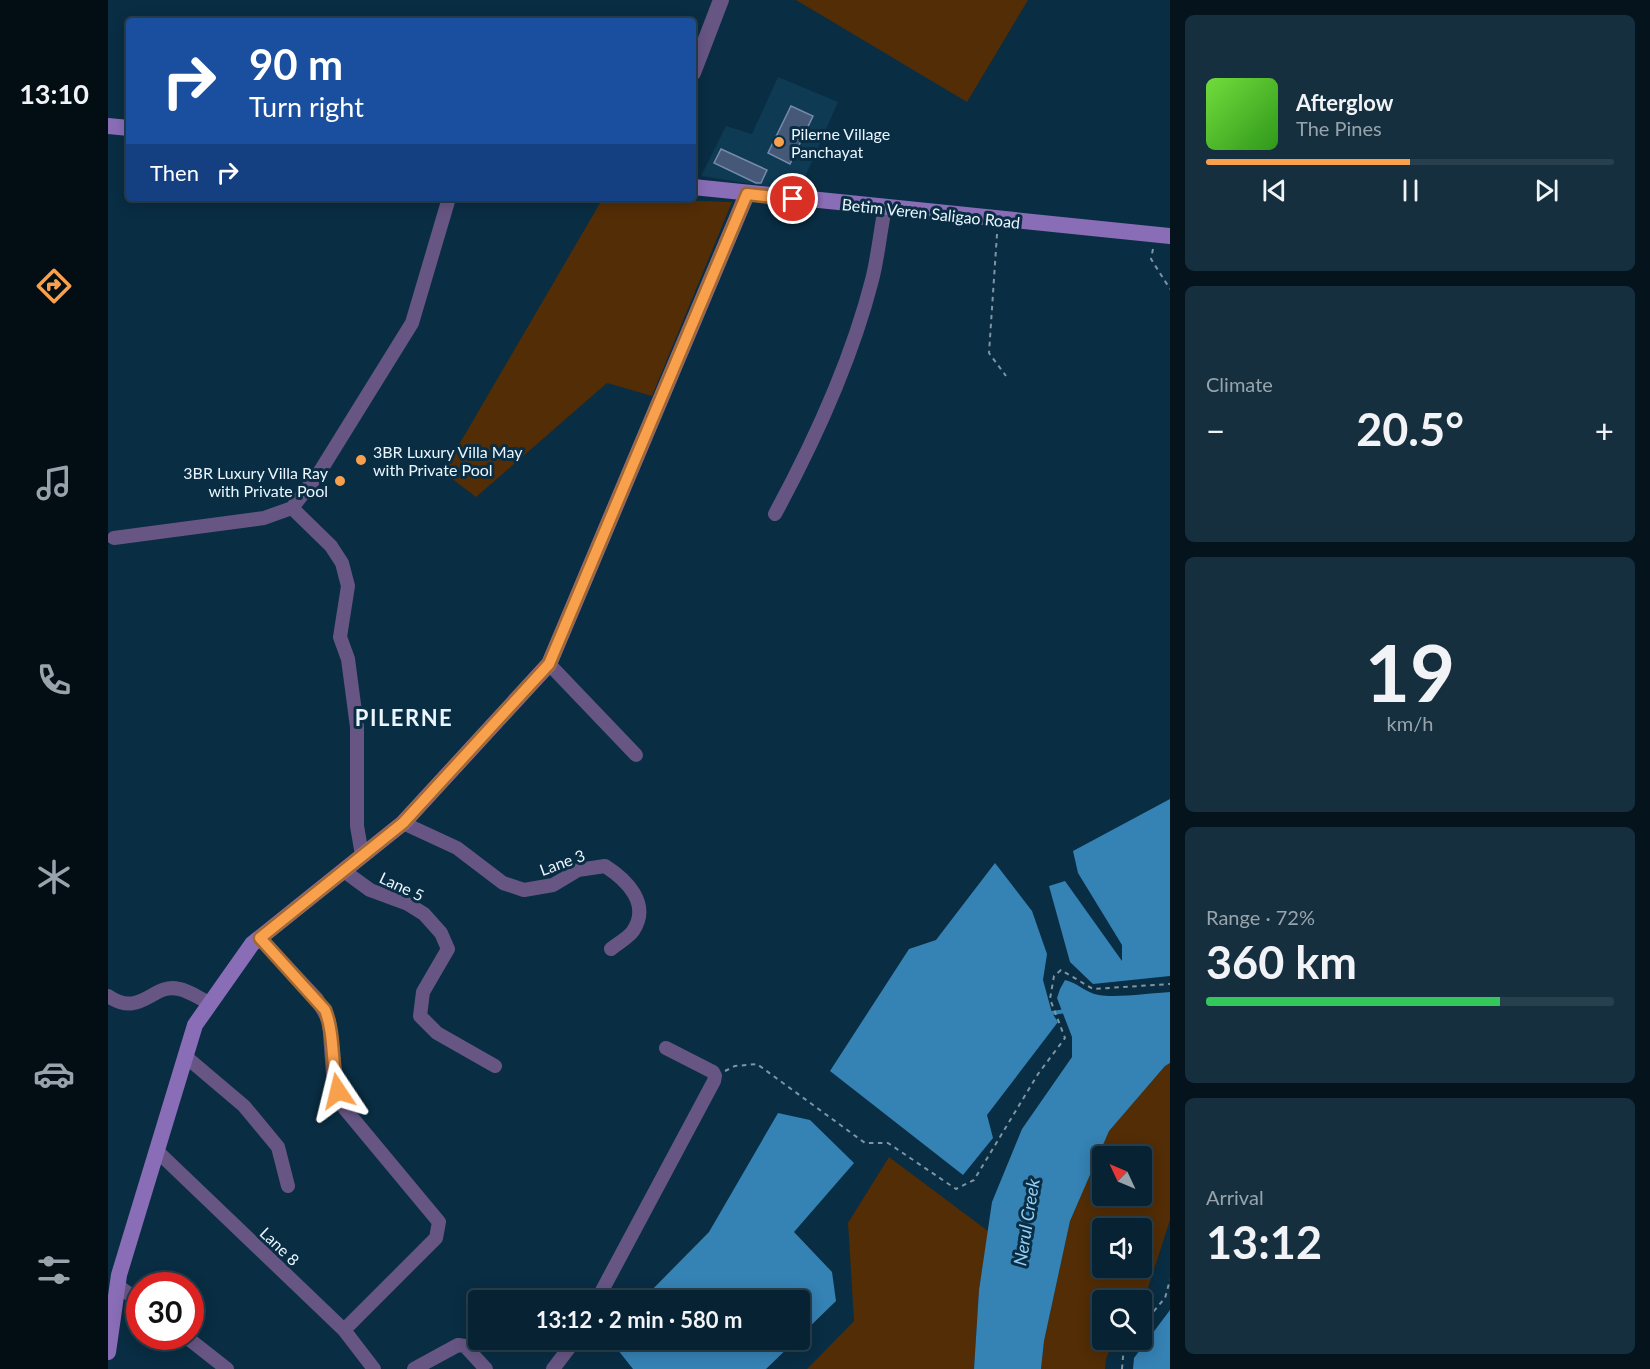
<!DOCTYPE html>
<meta charset="utf-8">
<style>
body{margin:0;font-family:Lato,sans-serif;background:#152f3e;color:#f1f3f6;height:100vh;display:flex;flex-direction:column;font-size:22px;white-space:nowrap}
*{box-sizing:border-box;margin:0}
p{font-size:20px;color:#98a4ac}
.icon{flex:none;width:33px;height:33px;fill:none;stroke:currentColor;stroke-width:2;stroke-linecap:round;stroke-linejoin:round}
.map{position:relative;flex:1;overflow:hidden}
.panel{display:flex;flex-direction:column;gap:15px;padding:15px;background:#04131c;width:480px}
.panel>*{flex:none}
.top-card{position:absolute;left:18px;top:18px;width:570px;height:183px;border-radius:6px;box-shadow:0 3px 15px #0003,0 0 0 2px #283f4d;background:#1a4fa0;color:#fff;overflow:hidden}
.needle{width:39px;rotate:314deg}
.buttons{position:absolute;left:984px;top:1146px;display:grid;gap:12px}
.buttons a{display:grid;place-items:center;width:60px;height:60px;border-radius:6px;background:#072232;box-shadow:0 3px 15px #0003,0 0 0 2px #283f4d;font-size:30px}
.speed{position:absolute;left:18px;top:1272px;display:flex;gap:12px;font-size:30px;font-weight:700;text-align:center}
.speed>*{display:grid;place-content:center;width:78px;height:78px;border-radius:50%;background:#072232;box-shadow:0 3px 15px #0003,0 0 0 2px #283f4d;line-height:1}
.speed .limit{border:9px solid #d22;background:#fff;color:#111}
.pin{position:absolute;display:grid;place-items:center;width:51px;height:51px;color:#fff;margin:-26px;border:3px solid #fff;border-radius:50%;box-shadow:0 2px 6px #0007}
.me{position:absolute;width:66px;margin:-33px;rotate:350deg;stroke-linejoin:round;filter:drop-shadow(0 0 4px #0008)}
.turn{display:flex;align-items:center;gap:21px;height:126px;padding:0 24px;font-size:27px}
.turn .icon{width:78px;height:78px;stroke-width:2.5}
.turn b{display:block;font-size:42px;line-height:51px}
.then{display:flex;align-items:center;height:57px;padding:0 24px;background:#0003;gap:12px;font-size:22px}
.big{font-size:45px;font-weight:700;line-height:1.1}
.panel .card{flex:1;display:flex;flex-direction:column;justify-content:center;gap:9px;min-width:0;padding:0 21px;border-radius:9px;background:#152f3e}
.panel .dial{align-items:center;gap:0}
.dial b{font-size:78px;line-height:1}
.song{display:flex;align-items:center;gap:18px}
.cover{width:72px;height:72px;border-radius:9px;background:linear-gradient(135deg,hsl(100 70% 55%),hsl(110 70% 35%))}
.played{height:6px;border-radius:3px;background:linear-gradient(90deg,#f9a04d 50%,#283f4d 50%)}
.keys{display:flex;justify-content:space-around;direction:ltr}
.heat{display:flex;justify-content:space-between;align-items:center;font-size:33px;direction:ltr}
.charge{height:9px;border-radius:4px;background:linear-gradient(90deg,#34c759 72%,#283f4d 0)}
.trip{position:absolute;left:360px;top:1290px;width:342px;height:60px;border-radius:6px;background:#072232;box-shadow:0 3px 15px #0003,0 0 0 2px #283f4d;font-weight:700;line-height:60px;text-align:center}
main{display:flex;flex:1;min-height:0}
.menu{display:flex;flex-direction:column;width:108px;justify-content:space-around;align-items:center;background:#030e14;color:#98a4ac}
.menu .icon{width:42px;height:42px}
.menu .selected{color:#f9a04d}
.menu b{font-size:27px;color:#f1f3f6}
.map>svg:first-child{display:block}
.built{fill:#0e3a53}
.green{fill:#522d06;fill-rule:evenodd}
.water{fill:#3582b4}
.lines{fill:none;stroke-linecap:round;stroke-linejoin:round}
.stream{stroke:#3582b4;stroke-width:4}
.building{fill:#455877;stroke:#768aac;stroke-width:1.5}
.path{stroke:#7e95a4;stroke-width:2;stroke-dasharray:4.5 4.5;stroke-linecap:butt}
.minor{stroke:#675684;stroke-width:14}
.tertiary{stroke:#675684;stroke-width:16}
.secondary{stroke:#8a6db7;stroke-width:16}
.route-casing{stroke:#a26832;stroke-width:15}
.route{stroke:#f9a04d;stroke-width:10}
.poi-dot{fill:#f9a04d;stroke:#092d43;stroke-width:2}
.labels{text-anchor:middle;dominant-baseline:central;stroke-width:6;stroke-linejoin:round;paint-order:stroke}
.poi-label{font-size:16px;fill:#eaf5fe;stroke:#092d43;text-anchor:start}
.street-label{font-size:16px;fill:#eaf5fe;stroke:#092d43}
.water-label{font-size:18px;font-style:italic;fill:#97cff8;stroke:#092d43}
.district-label{font-size:22px;font-weight:bold;letter-spacing:1.5px;fill:#eaf5fe;stroke:#092d43}
</style>
<main>
<nav class="menu">
<b>13:10</b>
<svg class="icon selected" aria-label="directions" viewBox="0 0 24 24"><path d="M12 3l9 9-9 9-9-9zM9 14v-3h6M13 9l2 2-2 2"/></svg>
<svg class="icon" aria-label="music" viewBox="0 0 24 24"><path d="M9 18V5l10-2v13"/><circle cx="6" cy="18" r="3"/><circle cx="16" cy="16" r="3"/></svg>
<svg class="icon" aria-label="phone" viewBox="0 0 24 24"><path d="M5 4h4l2 5-3 2q2 4 5 5l2-3 5 2v4C11 20 4 13 5 4z"/></svg>
<svg class="icon" aria-label="climate" viewBox="0 0 24 24"><path d="M12 3v18M4 7l16 10M4 17L20 7"/></svg>
<svg class="icon" aria-label="car" viewBox="0 0 24 24"><path d="M5 17H2v-5l4-1 3-4h7l3 4 3 1v5h-3M9 17h6M6 11h13"/><circle cx="7" cy="17" r="2"/><circle cx="17" cy="17" r="2"/></svg>
<svg class="icon" aria-label="filters" viewBox="0 0 24 24"><path d="M4 7h16M4 17h16"/><circle cx="9" cy="7" r="2"/><circle cx="15" cy="17" r="2"/></svg>
</nav>
<div class="map">
<svg width="1062" height="1369" viewBox="0 0 1062 1369">
<rect width="100%" height="100%" fill="#092d43"/>
<path class="built" d="M670,77l60,25 -39,89 -98,-15 25,-50 26,8z"/>
<path class="green" d="M688,0h232l-61,102z
M495,198l129,4 -80,194 -45,-13 -131,114 -33,-25z
M1062,1063v157l-23,71 -9,9h-36v40h12l-8,19 -1,10h-64l3,-28 26,-120 39,-91 56,-64zM994,1156h40v40h-40zM994,1228h40v40h-40z
M781,1157l99,74 -9,59 -5,79h-167l47,-48 -6,-98z"/>
<path class="water" d="M1062,799v177l-77,8 -23,-22 -21,-76 16,-5 57,80v-16l-44,-72 -5,-22z
M887,863l37,48 15,43 -4,26 9,33 6,9 -71,93 6,23 -30,37 -133,-104 79,-122 27,-9z
M957,980c13,3 21,13 34,15 17,3 53,-2 71,-3v71l-5,3 -56,65 -39,90 -26,120 -3,28h-67l5,-79 13,-88 30,-73 50,-72v-20l-15,-39 3,-9z
M670,1113l32,7 44,43 -60,69 38,40 4,29 -36,35v-36h-158l67,-68z
M1062,1310v59h-37l1,-11z
M502,1340h186l-30,29h-133z"/>
<g class="lines">
<path class="stream" d="M944,1013l14,-2"/>
</g>
<path class="building" d="M683,106l22,10 -23,48 -22,-11z
M613,149l46,21 -6,13h-5l-42,-20z"/>
<g class="lines">
<path class="path" d="M889,234l-8,119 17,23
M1045,249l-2,10 19,30
M617,1071l10,-5 22,-2 108,79h23l68,46 18,-9 64,-106 27,-36 -15,-39 4,-23 7,-6 32,19 77,-5
M1034,1325l23,-27 5,-18
M1014,1369l2,-24 5,-5"/>
<path class="minor" d="M184,508l39,38 11,17 6,23 -8,51 8,22 9,68v99l5,29
M667,514c40,-74 76,-152 97,-234 6,-23 8,-48 13,-72
M6,538l150,-20 28,-10 27,-35 93,-150 37,-125
M441,664l87,91
M295,823l54,25 46,35 21,7 29,-5 25,-15 27,-4c22,14 46,38 28,65 -5,7 -16,13 -22,18
M236,871l26,19 38,14 16,10 17,19 7,16 -25,43 -3,24 17,17 58,33
M152,938l57,61 12,22 4,53 12,35 94,113 -3,16 -92,92
M0,996c33,23 45,-14 71,-7 11,2 21,10 31,14
M77,1056l59,50 34,41 10,39
M49,1151l187,179 30,39
M10,1286l22,16
M489,1300l117,-219 1,-5 -2,-4 -47,-24
M77,1336l42,33
M306,1369l44,-24 7,1 21,23
M445,1369l22,-29"/>
<path class="tertiary" d="M585,73l28,-73"/>
<path class="secondary" d="M0,126l21,2
M585,187l477,49
M0,1352l11,-77 76,-250 57,-81 151,-121 146,-159 198,-470"/>
</g>
<g class="lines">
<g class="route-casing">
<path id="route" d="M230,1091c-7,-26 -3,-56 -13,-81l-65,-72 143,-115 146,-159 198,-470 46,5"/>
</g>
<use href="#route" class="route"/>
</g>
<g class="poi-dot">
<circle cx="671" cy="142" r="6"/>
<circle cx="253" cy="460" r="6"/>
<circle cx="232" cy="481" r="6"/>
</g>
<g class="labels">
<g class="poi-label">
<text x="683" y="133">Pilerne Village<tspan x="683" dy="18">Panchayat</tspan></text>
<text x="265" y="451">3BR Luxury Villa May<tspan x="265" dy="18">with Private Pool</tspan></text>
<text x="220" y="472" text-anchor="end">3BR Luxury Villa Ray<tspan x="220" dy="18">with Private Pool</tspan></text>
</g>
<g class="street-label">
<text transform="translate(823 213) rotate(6)">Betim Veren Saligao Road</text>
<text transform="translate(454 862) rotate(-20)">Lane 3</text>
<text transform="translate(294 886) rotate(25)">Lane 5</text>
<text transform="translate(172 1246) rotate(44)">Lane 8</text>
</g>
<g class="water-label">
<text transform="translate(918 1222) rotate(-81)">Nerul Creek</text>
</g>
<g class="district-label">
<text x="296" y="717">PILERNE</text>
</g>
</g>
</svg>
<div class="buttons">
<a><svg class="needle" viewBox="-14 -14 28 28"><path d="M0-13l5 13h-10z" fill="#e53935"/><path d="M0 13l5-13h-10z" fill="#98a4ac"/></svg></a>
<a><svg class="icon" aria-label="sound" viewBox="0 0 24 24"><path d="M4 9h4l5-4v14l-5-4H4zM17 9q2 3 0 6"/></svg></a>
<a><svg class="icon" aria-label="search" viewBox="0 0 24 24"><circle cx="10" cy="10" r="6"/><path d="M15 15l6 6"/></svg></a>
</div>
<div class="speed"><div class="limit">30</div></div>
<div class="pin" style="left:685px;top:199px;background:#d93025"><svg class="icon" aria-label="arrive" viewBox="0 0 24 24"><path d="M6 21V4h12l-3 4 3 4H6"/></svg></div>
<svg class="me" style="left:230px;top:1091px" viewBox="-20 -20 40 40"><path d="M0-17L14 15 0 8-14 15z" fill="#f9a04d" stroke="#fff" stroke-width="4"/></svg>
<div class="trip">13:12 · 2 min · 580 m</div>
<div class="top-card">
<div class="turn"><svg class="icon" aria-label="right" viewBox="0 0 24 24"><path d="M7 20v-9h11M14 6l5 5-5 5"/></svg><div><b>90 m</b>Turn right</div></div>
<div class="then">Then<svg class="icon" aria-label="right" viewBox="0 0 24 24"><path d="M7 20v-9h11M14 6l5 5-5 5"/></svg></div>
</div>
</div>
<section class="panel">
<div class="card">
<div class="song"><i class="cover"></i><div><b>Afterglow</b><p>The Pines</p></div></div>
<div class="played"></div>
<div class="keys"><svg class="icon" aria-label="previous" viewBox="0 0 24 24"><path d="M18 5L8 12l10 7zM5 5v14"/></svg><svg class="icon" aria-label="pause" viewBox="0 0 24 24"><path d="M8 5v14M16 5v14"/></svg><svg class="icon" aria-label="next" viewBox="0 0 24 24"><path d="M6 5l10 7-10 7zM19 5v14"/></svg></div>
</div>
<div class="card"><p>Climate</p>
<div class="heat"><a>−</a><b class="big">20.5°</b><a>+</a></div>
</div>
<div class="card dial"><b>19</b><p>km/h</p></div>
<div class="card"><p>Range · 72%</p><b class="big">360 km</b><div class="charge"></div></div>
<div class="card"><p>Arrival</p><b class="big">13:12</b></div>
</section>
</main>
